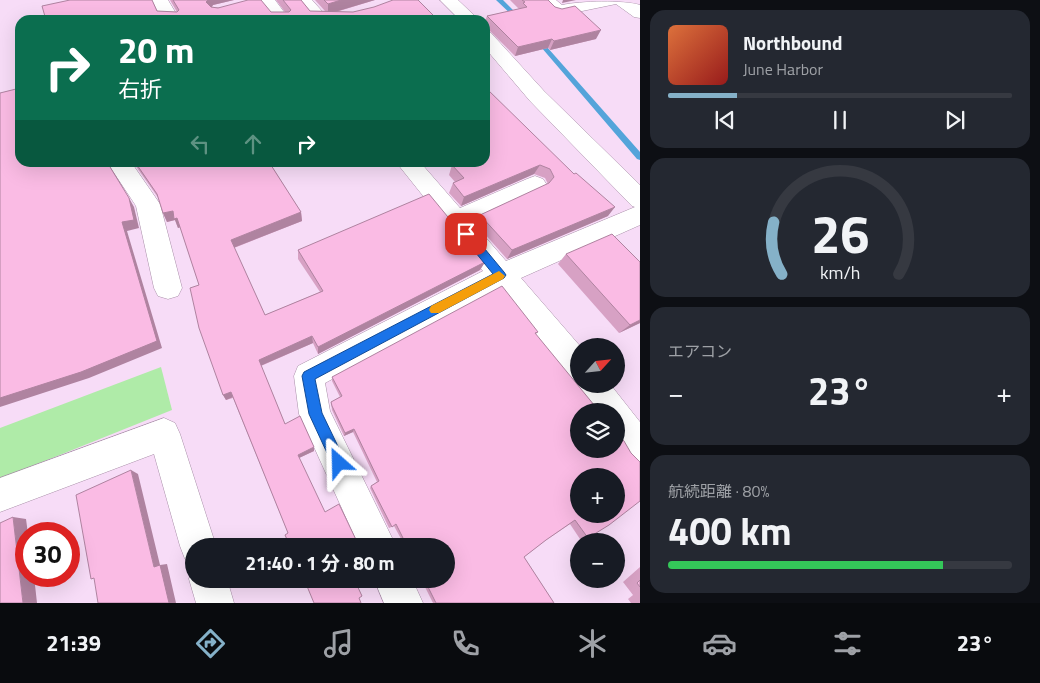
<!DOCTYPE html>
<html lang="ja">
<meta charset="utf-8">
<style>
body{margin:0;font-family:"Titillium Web","Noto Sans JP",sans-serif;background:#242831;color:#f1f3f6;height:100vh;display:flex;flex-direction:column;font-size:19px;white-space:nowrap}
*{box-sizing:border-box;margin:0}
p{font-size:16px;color:#9ea1a6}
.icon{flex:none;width:28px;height:28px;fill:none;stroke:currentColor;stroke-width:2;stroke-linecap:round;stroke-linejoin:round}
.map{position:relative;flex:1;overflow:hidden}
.side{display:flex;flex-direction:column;gap:10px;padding:10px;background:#0d0f14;width:400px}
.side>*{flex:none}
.hud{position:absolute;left:15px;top:15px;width:475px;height:152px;border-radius:15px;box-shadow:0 5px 20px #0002;background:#0b6e4f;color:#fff;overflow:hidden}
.needle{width:32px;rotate:63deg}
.controls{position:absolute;left:570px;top:338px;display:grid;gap:10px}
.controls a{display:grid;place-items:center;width:55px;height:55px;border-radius:50%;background:#171b24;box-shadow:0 5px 20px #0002;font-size:25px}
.speed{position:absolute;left:15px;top:522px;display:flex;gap:10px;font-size:25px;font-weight:700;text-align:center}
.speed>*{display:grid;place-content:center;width:65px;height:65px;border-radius:50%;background:#171b24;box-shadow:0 5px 20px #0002;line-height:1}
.speed .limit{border:8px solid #d22;background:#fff;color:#111}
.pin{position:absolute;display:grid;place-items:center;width:42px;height:42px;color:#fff;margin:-21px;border-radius:10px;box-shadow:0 2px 8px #0006}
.me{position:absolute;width:55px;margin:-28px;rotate:335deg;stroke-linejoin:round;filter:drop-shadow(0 0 4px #0008)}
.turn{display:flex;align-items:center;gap:18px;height:105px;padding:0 20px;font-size:22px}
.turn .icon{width:65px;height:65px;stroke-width:2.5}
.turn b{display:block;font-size:35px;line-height:42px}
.lanes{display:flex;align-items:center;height:48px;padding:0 20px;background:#0003;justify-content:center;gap:25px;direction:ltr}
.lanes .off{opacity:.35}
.big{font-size:38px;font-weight:700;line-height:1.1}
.side .widget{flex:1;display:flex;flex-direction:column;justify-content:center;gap:8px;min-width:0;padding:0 18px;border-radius:15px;background:#242831}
.side .dial{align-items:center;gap:0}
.dial svg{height:130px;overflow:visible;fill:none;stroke:#363941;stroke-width:7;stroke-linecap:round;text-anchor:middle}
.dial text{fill:#f1f3f6;stroke:none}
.song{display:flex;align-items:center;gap:15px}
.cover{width:60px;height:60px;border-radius:8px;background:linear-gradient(135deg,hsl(20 70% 55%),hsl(0 70% 35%))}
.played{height:5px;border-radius:2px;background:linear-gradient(90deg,#85b1c8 20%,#363941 20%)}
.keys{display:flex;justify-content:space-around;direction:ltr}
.heat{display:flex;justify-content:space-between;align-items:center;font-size:28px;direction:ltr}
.charge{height:8px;border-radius:4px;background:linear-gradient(90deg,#34c759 80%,#363941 0)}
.trip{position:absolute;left:185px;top:538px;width:270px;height:50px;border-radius:25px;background:#171b24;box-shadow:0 5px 20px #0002;font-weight:700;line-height:50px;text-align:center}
.menu{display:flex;height:80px;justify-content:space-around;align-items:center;background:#090b0e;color:#9ea1a6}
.menu .icon{width:35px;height:35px}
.menu .active{color:#85b1c8}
.menu b{font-size:22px;color:#f1f3f6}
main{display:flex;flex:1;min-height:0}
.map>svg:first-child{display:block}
.green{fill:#afeba8}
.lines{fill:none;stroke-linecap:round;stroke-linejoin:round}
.stream{fill:#54a4da;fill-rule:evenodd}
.minor-casing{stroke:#a88fa8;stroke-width:1}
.minor{fill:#fff;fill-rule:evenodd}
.wall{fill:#d7a1c4}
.shaded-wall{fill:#af83a0}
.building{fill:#fabbe4;stroke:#af83a0;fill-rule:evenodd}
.route{fill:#1a73e8;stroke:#114b97}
.slow{fill:#f59e0b}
</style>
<main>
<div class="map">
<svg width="640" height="603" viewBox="0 0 640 603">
<rect width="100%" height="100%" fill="#f7dcf7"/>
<path class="green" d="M161,367l11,43 -172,69v-51z"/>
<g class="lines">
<path class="stream" d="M496,0h7l18,18v2h-4z
M537,37l2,1 101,114v8l-3,-1 -102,-119 -1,-1z"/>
<g class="minor-casing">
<path id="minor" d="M152,0h16l12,20h-18z
M258,0h17l15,20h-18z
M295,0h17l18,20h-18z
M440,0h18l21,20h-19z
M538,0h18l6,5c19,-4 61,-5 78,0v13l-6,-1 -18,-13 -58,12 -6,-1z
M485,32l6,1 53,58 96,94v40l-119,53 59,68 -1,38h31l30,38v42c-28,-11 -24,-27 -24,-53h-23l-13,-17 -4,-10 1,-4 -9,-3 -70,-87 -173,93 5,28 66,135h-37l-60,-132 -5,-38 4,-10 185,-95 -87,-109h24l40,46 67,-29 8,-3 8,3 4,6 -4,6 -70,32 33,38 129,-54 -3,-1 -102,-105 -45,-53z
M107,162h24l29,42 22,84 -4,8 -10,3 -10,-3 -4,-8 -18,-82z
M164,418l11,5 5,11 36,112h-22v16l-9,-3 -5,-13 -26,-92 -154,58v-34z
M194,568v11h33l7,24h-38l-7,-24z
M374,579h38l11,24h-39z"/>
</g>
<use href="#minor" class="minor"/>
</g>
<path class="wall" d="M170,0h64l-21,5 -1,2 59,5h14l-9,-12h25l9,11h15l-10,-11h60l-39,12 102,8h-392l111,-9 20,1z
M510,0h38l7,7 41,32 -46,11 -2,-2 -33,8 -30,-30v-5l2,-5 32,-7z
M485,87l123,129 -101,43 -31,-35 4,-9 68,-31 -3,-6 -11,-4 -73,32 -12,-13 4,-10 2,-1 -6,-7 3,-10 33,-3z
M133,162h136l32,50 1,9 -68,27 31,67 55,-23 -22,-33v-9l187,12 -5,8 -162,84 -5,-11 -52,23 24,58 29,23v4l-15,7 -11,75 -55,-135 -7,2 -3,-5 -24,-110 -19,-58 -2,1 -3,-8 -8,2 -4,-9 -4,-14z
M566,254l74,69 -21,10 -61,-69z
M538,332l-2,2 52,204 -8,1 -10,-15 -24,16 -22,17 30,46h-121l-12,-24h25v-33h-41l-11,-20 -5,2 -19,-40 1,-2 6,-4 -24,-50 -9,4 -12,-26 -1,-8 9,-5 -8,-16v-4z
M640,567v36h-9l-3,-4 5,-4 -10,-13z"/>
<path class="shaded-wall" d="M208,0h26l-21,5 -5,7 -2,-10z
M341,0h34l-47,14v-10z
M563,0h13l-14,3z
M601,30l-5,9 -46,11 4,-9z
M552,39l-4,9 -33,8 3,-9z
M540,165l-6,9 -73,32 3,-9z
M129,198l5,9 5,21 -12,3 35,117 -73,30 -89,29v-9l122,-176z
M615,207l-7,9 -101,43 5,-9z
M173,211l4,7 4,9 -3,1 -3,-8 -8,2 -4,-9z
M301,212l1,9 -69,27 -2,-8z
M485,262l-5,8 -162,84v-7z
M640,320v3l-21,10 11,-8z
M312,336l1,7 -53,23 -1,-6z
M231,392l2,5 -7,3 -3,-5z
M354,429l-1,3 -9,4 1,-3z
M314,447v4l-15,7 -1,-3z
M131,470l7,4 22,91 7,-1 9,39h-7l-15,-36z
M13,517l13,2 2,15h-2v42h8l3,27h-14z"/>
<path class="building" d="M70,0h82l5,11 20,1 2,-2 -6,-10h35l-2,2 5,5 7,1 30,-8h13l10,12h18l2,-2 -8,-10h18l9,11 43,1 21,-5 19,-7h25l20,20h-392l-4,-14z
M324,0h17l-13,4z
M522,0h26l7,7 7,2 13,-3 26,24 -47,11 -2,-2 -34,8 -31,-31 40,-9 -4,-4 2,-1z
M485,87l89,87 2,-1 39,34 -103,43 -32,-35 69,-32 5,-6 -4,-8 -10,-4 -76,32 -11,-14 11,-5 -12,-13 7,-3h26z
M20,88v74h87l22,36 5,22 -12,2 35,119 -76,31 -81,26v-305z
M135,162h134l32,50 -70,28 34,75 58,-24 -25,-41 131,-56 56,68 -167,85 -6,-11 -53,24 26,64 15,-8 14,31 -16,8 27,57 14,-8 20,42h-69l-5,-11 3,-2 -57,-141 -8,3 -24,-67 -9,-40 9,-3 -22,-67 -3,1 -1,-8 -10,2 -6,-19z
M612,234l28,28v58l-10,5 -64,-71z
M502,286l29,37 7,9 -3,1 64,78h-20v38h37v-17l8,9 7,12 9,9v39l-31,24 -21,13 -13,-18 -29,20 -22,17 30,46h-118l-12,-24h22v-33h-39l-11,-22 -4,3 -21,-41 8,-5 -25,-52 -9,4 -13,-27 -1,-4 11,-6 -10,-19zM579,476h37v38h-37z
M131,470l23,97 6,-2 9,38h-71l-4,-25 -3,1 -15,-84z
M13,517l10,86h-23v-80z
M304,579h50l8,17 -3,2 2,5h-47z
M640,580v7l-3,-4z"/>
<path class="route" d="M466,230l4,1 34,41 2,3 -2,3 -189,101 7,34 24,50 -3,5 -4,2 -5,-2 -25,-54 -7,-38 2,-4 189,-98 -30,-37 -2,-3z"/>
<path class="slow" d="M499,271l6,5 -2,3 -64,34h-8l-2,-3 2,-4z"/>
</svg>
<div class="controls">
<a><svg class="needle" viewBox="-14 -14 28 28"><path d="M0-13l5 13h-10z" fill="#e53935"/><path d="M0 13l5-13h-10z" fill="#9ea1a6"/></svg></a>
<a><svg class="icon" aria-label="layers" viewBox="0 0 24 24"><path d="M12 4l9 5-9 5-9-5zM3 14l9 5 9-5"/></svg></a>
<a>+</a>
<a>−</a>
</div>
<div class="speed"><div class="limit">30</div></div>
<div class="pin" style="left:466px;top:234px;background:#d93025"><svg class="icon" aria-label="arrive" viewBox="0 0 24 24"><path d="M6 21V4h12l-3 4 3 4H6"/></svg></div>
<svg class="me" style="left:339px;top:463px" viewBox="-20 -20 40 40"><path d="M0-17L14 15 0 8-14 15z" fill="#1a73e8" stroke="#fff" stroke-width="4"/></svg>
<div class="trip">21:40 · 1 分 · 80 m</div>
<div class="hud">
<div class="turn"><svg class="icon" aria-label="right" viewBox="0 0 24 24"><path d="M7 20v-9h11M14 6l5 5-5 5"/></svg><div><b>20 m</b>右折</div></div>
<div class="lanes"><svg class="icon off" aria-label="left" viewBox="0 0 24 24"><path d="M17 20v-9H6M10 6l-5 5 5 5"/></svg><svg class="icon off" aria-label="ahead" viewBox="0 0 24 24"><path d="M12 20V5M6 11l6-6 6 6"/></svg><svg class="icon" aria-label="right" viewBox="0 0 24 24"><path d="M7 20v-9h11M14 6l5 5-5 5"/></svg></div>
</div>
</div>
<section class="side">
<div class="widget">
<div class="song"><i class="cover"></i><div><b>Northbound</b><p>June Harbor</p></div></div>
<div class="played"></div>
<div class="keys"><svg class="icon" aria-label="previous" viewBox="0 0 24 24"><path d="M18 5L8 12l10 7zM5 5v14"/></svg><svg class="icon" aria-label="pause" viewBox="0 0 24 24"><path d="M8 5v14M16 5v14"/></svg><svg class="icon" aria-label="next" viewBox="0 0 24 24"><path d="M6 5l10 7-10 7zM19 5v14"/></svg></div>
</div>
<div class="widget dial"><svg viewBox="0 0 100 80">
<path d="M14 69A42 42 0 1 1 86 69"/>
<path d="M14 69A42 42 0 0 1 9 37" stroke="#85b1c8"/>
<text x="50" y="56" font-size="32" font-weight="700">26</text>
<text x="50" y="72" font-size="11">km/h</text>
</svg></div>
<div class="widget"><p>エアコン</p>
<div class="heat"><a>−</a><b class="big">23°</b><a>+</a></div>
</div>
<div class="widget"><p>航続距離 · 80%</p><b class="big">400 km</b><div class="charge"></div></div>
</section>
</main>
<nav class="menu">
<b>21:39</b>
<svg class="icon active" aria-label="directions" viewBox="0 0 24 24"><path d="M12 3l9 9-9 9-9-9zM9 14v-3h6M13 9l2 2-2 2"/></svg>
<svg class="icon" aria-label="music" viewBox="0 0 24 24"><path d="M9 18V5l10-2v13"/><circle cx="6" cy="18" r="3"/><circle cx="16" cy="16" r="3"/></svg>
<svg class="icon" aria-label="phone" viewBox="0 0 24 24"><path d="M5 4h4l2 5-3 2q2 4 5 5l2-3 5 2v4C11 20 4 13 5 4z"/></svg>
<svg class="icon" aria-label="climate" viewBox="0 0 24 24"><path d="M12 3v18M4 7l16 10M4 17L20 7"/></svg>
<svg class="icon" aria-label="car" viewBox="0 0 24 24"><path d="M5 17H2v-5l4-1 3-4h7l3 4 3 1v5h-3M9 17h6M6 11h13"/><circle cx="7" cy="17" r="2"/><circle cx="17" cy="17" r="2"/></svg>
<svg class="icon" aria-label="filters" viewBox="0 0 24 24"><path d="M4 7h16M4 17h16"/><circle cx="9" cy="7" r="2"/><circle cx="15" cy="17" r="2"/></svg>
<b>23°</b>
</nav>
